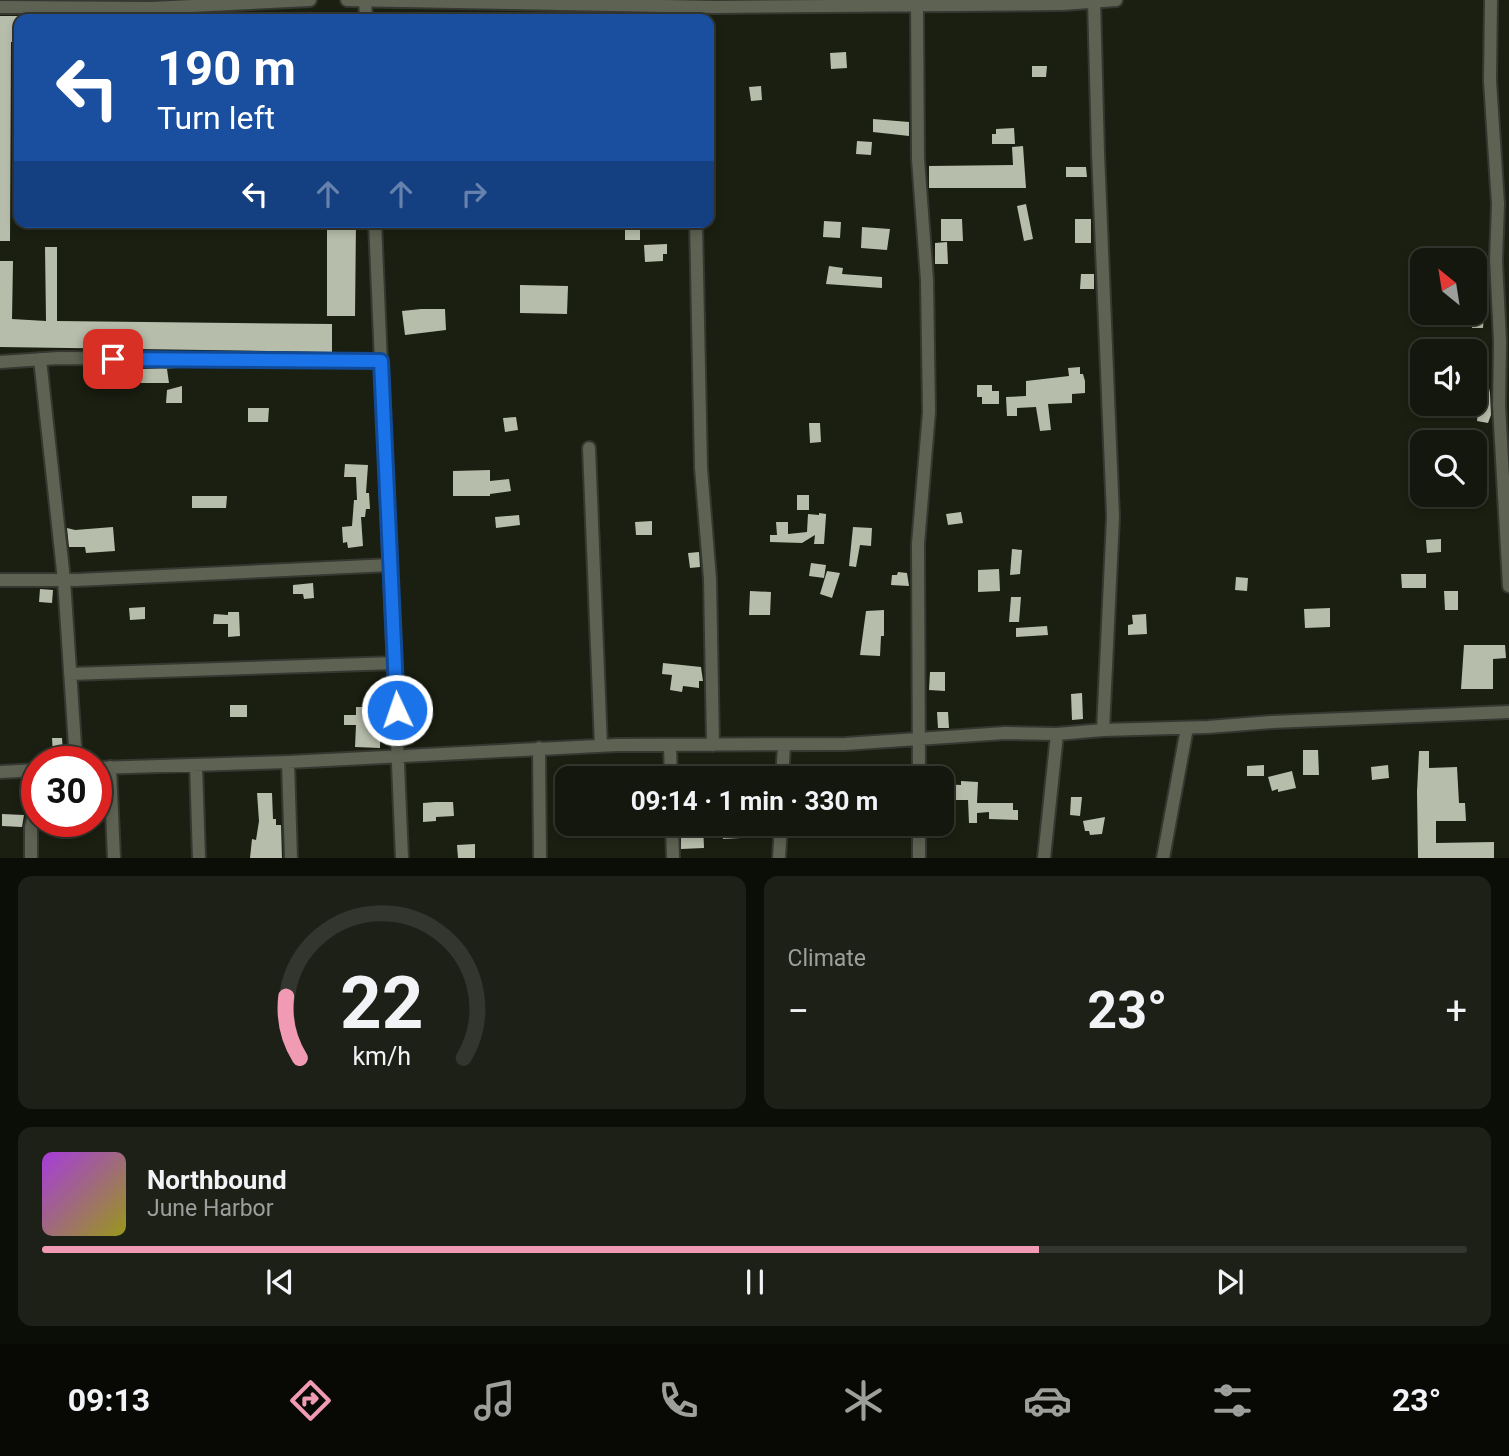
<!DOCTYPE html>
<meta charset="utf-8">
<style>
body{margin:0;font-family:Roboto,sans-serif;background:#1d2016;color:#f1f3f6;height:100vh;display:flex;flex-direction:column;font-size:26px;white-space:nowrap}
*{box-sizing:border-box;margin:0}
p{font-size:23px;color:#9d9f9d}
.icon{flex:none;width:38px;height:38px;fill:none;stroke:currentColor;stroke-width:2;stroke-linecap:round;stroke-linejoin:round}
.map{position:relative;height:858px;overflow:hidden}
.sheet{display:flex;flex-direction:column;gap:18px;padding:18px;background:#0b0d07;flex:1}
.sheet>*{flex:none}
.guide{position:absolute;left:14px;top:14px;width:700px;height:214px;border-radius:14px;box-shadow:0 4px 10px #0003,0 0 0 2px #33362e;background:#1a4fa0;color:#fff;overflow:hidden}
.needle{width:46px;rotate:330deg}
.buttons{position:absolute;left:1410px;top:248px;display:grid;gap:14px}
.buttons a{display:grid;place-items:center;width:77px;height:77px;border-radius:14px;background:#14170d;box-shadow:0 4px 10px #0003,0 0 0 2px #33362e;font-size:35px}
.speed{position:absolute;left:21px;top:746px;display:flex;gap:14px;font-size:35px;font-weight:700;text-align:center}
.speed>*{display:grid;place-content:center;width:91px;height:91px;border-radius:50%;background:#14170d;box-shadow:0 4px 10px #0003,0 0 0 2px #33362e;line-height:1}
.speed .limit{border:10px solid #d22;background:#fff;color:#111}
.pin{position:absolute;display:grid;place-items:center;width:60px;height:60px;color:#fff;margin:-30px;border-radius:14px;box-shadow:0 4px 10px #0006}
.me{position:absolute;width:77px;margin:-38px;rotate:357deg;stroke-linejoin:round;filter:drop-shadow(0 0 5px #0008)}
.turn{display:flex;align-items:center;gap:24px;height:147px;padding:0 28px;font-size:32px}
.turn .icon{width:91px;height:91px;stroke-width:2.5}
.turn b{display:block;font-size:49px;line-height:60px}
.lanes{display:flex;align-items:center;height:66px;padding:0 28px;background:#0003;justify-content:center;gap:35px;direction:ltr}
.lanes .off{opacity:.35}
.big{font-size:52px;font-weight:700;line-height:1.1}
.sheet .tile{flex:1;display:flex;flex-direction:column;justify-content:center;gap:10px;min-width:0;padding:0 24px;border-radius:14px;background:#1d2016}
.sheet .dial{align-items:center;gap:0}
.dial svg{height:182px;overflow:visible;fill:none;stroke:#33362e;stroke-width:7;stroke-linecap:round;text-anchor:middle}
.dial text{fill:#f1f3f6;stroke:none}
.song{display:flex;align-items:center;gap:21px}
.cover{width:84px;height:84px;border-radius:10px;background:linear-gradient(135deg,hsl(280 70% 55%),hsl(60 70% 35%))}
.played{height:7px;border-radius:4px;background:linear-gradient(90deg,#f19ab3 70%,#33362e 70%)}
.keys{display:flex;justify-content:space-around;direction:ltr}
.heat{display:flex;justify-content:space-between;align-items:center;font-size:38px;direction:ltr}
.sheet .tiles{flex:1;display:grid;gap:18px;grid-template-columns:1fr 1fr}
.tile:last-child{grid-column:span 2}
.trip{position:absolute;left:555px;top:766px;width:399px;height:70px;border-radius:14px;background:#14170d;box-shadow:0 4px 10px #0003,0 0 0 2px #33362e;font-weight:700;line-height:70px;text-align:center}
.tab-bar{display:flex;height:112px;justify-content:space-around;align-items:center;background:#080905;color:#9d9f9d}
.tab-bar .icon{width:49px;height:49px}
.tab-bar .current{color:#f19ab3}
.tab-bar b{font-size:32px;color:#f1f3f6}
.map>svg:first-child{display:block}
.building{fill:#b7bdab}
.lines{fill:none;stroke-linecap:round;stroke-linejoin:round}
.street-casing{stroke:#353730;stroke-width:16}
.street{stroke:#5d6252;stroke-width:12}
.route-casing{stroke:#114b97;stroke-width:18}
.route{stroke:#1a73e8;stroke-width:12}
</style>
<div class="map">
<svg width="1509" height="858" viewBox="0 0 1509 858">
<rect width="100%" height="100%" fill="#1a1f11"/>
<path class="building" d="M0,16h19v26h-8l-1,199h-10z
M846,52l1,16 -16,1 -1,-16z
M1032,66h15l-1,11h-14z
M761,86l1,14 -11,1 -2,-14z
M873,119l36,3v14l-36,-4z
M1014,128l1,16h-23v-10h4v-5z
M857,141l15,1 -1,13 -15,-1z
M1023,146l3,42h-97v-22l84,-1 -1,-18z
M1066,167h20l1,10h-21z
M1026,204l7,35 -9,2 -7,-35z
M941,219h21l1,22h-22z
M1075,219h16v24h-16z
M824,221l17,1 -1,16 -17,-1z
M327,222h29l-1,94h-28z
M625,224h15v16h-15z
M862,227l28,2 -3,21 -26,-2z
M947,242l1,22h-13v-21z
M667,244v10h-4v7l-18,1 -1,-17z
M45,247h12v74l275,3v28l-332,-5v-86h13l-1,58 34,2z
M829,266l14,2 -1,6 40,3v11l-56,-4z
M1081,274h13v15h-14z
M520,285l48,1 -1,28 -47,-1z
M421,309h24l1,21 -41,5 -3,-24z
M1472,315h12l-1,13h-11z
M1080,367v7h3l2,7v12l-13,1v9l-24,1 3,26 -11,1 -4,-24 -19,1v8h-10l-1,-19 20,-1v-15l43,-5 -1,-8z
M176,368l-14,1h5l2,14h-28v-14z
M1485,368l5,25 1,22 -3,8 -11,-2 1,-10 7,1 -8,-22 -2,-16z
M977,385h15v6h7v13h-17v-7h-5z
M182,386v17h-16l1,-13z
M248,408h21l-1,14h-20z
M516,417l2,13 -13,2 -2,-14z
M809,423h11l1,19 -11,1z
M345,464l23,1 -2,28h3l1,16h-4l-1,8h-4l2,29 -15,2 -1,-6 -4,1 -1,-16 10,-1 2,-26h3l-1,-23h-12z
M490,470v11l19,-2 2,12 -21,3v2h-37v-25z
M797,495h12v15h-12z
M192,496h35l-1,12h-34z
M961,512l2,11 -15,2 -2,-11z
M819,513l7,1v2l-2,28h-10l1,-9 -13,8 -32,-1v-7h7l-1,-13h12v12l19,-2 1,-18 11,1z
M519,515l1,10 -24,3 -1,-11z
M652,521v14h-16l-1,-13z
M113,527l2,24 -29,2 -1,-6h-16l-2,-19 8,2z
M853,527l19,1 -1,18 -11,-1 -4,22 -7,-1z
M1441,539v13l-14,1 -1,-13z
M1012,549l10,1 -2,24 -10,1z
M699,552l1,15 -10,1 -2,-15z
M811,563l15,2 -2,13 -15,-2z
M999,569l1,22 -22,1v-22z
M827,571l13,2 -8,25 -12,-4z
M898,572l9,1 2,13 -18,-1 1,-10h5z
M1401,574h25v14h-24z
M1236,577l12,1 -1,13 -12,-1z
M313,583l1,15 -10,1 -1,-5h-10v-9z
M40,589l13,1 -1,13 -13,-1z
M750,591l21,1 -1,23h-21z
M1444,591h14v19h-13z
M1011,597h10l-2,25h-10z
M145,607v12l-15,1 -1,-12z
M1330,608v19l-25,1 -1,-19z
M884,610v26h-3l-1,20 -20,-1 6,-44z
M228,612h11l1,24 -12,1v-13h-15l1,-10 14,1z
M1146,614l1,20 -19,1v-10l5,-1 -1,-9z
M1047,626l1,9 -32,2v-9z
M1464,645h41l1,13 -13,1v30h-32z
M663,663l38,4 2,14h-4v7l-16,-2 -1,6 -12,-2 2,-15 -10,-1z
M930,672h15v19l-16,-1z
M1082,693l1,26 -11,1 -1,-26z
M230,705h17v12h-17z
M356,707h25l-1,41 -25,-1 1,-22h-12v-10h12z
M937,712h11l1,16h-11z
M52,738h10l1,16 -10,1z
M1303,750h15l1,25h-16z
M1419,751h10v17l28,-1 2,36h6l1,18h-30v22l58,-1v16h-76l-1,-66z
M1264,765v11h-17v-10z
M1388,765l1,13 -17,2 -1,-13z
M1292,771l4,17 -18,4v-3l-6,2 -4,-14z
M961,781l17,1 -1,21h36v7h5v10l-29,-1v-7l-12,1v10h-8l-1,-23h-26v-16l19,1z
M257,793h15l1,26h3v6h5l1,33h-32l2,-19 4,1 3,-19z
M1071,797h11l-2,19 -10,-1z
M435,802h18l1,14 -18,1v4l-13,1v-19z
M2,814l22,1 -2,12 -20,-1z
M1105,817l-3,17 -12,1 -1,-4h-4l-2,-10z
M681,824h22l1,24 -23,1z
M722,824h19v14l-18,1z
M475,844v14h-17l-1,-13z"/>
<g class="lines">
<g class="street-casing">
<path id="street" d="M347,0l368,7 348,-3 53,-4
M365,0l1,19
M1094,0l4,153 15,364 -10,213
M1491,0l-1,81 8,123 -2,57 4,80 -1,64 10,181
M917,5l1,154 9,121 2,132 -11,132 1,235
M0,7l152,1 158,-8
M375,222l27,636
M696,222l5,246 9,111 3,166
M40,359l24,221 12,181
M0,362l59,-4 322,3
M589,448l12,298
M0,580h77l313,-15
M70,674l325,-11
M670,745l1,34
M539,748l1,110
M288,762l3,96
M196,765l3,93
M110,767l4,91
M96,768l192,-6 329,-17 228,-1 160,-11 52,1 46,-4 105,-3 64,-5 237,-10
M0,772l37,-2
M782,779l2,-33
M672,824l1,34
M919,824v34
M31,858v-31l6,-22
M779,858l2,-34
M1044,858l13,-124
M1163,858l24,-130"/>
</g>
<use href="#street" class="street"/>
</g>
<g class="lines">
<g class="route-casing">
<path id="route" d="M113,359l268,2 16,349"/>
</g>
<use href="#route" class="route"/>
</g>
</svg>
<div class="buttons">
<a><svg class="needle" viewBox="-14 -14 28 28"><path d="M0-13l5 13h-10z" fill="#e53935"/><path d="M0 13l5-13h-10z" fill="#9d9f9d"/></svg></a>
<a><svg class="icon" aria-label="sound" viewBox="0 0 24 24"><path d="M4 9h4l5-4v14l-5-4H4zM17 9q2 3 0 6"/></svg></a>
<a><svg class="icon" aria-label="search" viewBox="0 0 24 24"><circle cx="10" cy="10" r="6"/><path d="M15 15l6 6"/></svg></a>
</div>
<div class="speed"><div class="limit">30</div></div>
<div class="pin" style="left:113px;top:359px;background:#d93025"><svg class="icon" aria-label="arrive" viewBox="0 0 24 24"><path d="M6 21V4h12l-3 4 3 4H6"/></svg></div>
<svg class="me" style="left:397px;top:710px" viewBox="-20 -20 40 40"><circle r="17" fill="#1a73e8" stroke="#fff" stroke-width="3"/><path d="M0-11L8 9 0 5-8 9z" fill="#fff"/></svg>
<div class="trip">09:14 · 1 min · 330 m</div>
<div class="guide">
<div class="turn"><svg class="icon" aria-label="left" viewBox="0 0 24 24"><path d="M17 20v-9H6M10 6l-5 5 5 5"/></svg><div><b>190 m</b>Turn left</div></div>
<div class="lanes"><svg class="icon" aria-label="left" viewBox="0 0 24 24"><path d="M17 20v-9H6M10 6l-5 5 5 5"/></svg><svg class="icon off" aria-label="ahead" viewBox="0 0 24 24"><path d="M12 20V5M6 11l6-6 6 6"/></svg><svg class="icon off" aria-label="ahead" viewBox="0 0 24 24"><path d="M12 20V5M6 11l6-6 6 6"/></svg><svg class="icon off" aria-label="right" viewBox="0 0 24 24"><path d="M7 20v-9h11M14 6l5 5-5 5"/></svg></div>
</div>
</div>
<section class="sheet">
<div class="tiles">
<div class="tile dial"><svg viewBox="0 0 100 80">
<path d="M14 69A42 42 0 1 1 86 69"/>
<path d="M14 69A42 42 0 0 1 8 42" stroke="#f19ab3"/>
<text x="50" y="56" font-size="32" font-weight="700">22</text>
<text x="50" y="72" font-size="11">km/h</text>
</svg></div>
<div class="tile"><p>Climate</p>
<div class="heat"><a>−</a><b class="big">23°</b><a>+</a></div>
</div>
<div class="tile">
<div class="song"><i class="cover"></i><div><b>Northbound</b><p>June Harbor</p></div></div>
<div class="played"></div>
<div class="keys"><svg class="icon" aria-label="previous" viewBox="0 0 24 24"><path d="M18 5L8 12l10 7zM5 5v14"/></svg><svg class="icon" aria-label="pause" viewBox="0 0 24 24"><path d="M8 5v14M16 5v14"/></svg><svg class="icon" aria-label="next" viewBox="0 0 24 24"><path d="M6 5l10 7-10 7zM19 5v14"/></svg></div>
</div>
</div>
</section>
<nav class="tab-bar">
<b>09:13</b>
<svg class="icon current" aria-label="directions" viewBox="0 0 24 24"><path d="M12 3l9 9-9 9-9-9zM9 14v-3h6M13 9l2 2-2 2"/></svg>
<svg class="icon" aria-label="music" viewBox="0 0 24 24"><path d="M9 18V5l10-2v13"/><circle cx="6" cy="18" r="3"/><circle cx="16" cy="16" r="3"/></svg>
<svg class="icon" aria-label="phone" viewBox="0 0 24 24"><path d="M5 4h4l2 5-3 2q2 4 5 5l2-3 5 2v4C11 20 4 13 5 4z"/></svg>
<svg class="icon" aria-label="climate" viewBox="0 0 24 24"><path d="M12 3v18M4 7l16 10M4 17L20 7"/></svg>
<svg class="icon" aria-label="car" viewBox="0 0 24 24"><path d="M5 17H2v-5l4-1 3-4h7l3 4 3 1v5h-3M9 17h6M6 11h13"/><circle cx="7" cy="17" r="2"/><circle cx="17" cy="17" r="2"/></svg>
<svg class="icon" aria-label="filters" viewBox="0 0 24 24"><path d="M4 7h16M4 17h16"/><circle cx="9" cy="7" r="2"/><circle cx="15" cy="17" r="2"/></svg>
<b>23°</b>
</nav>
